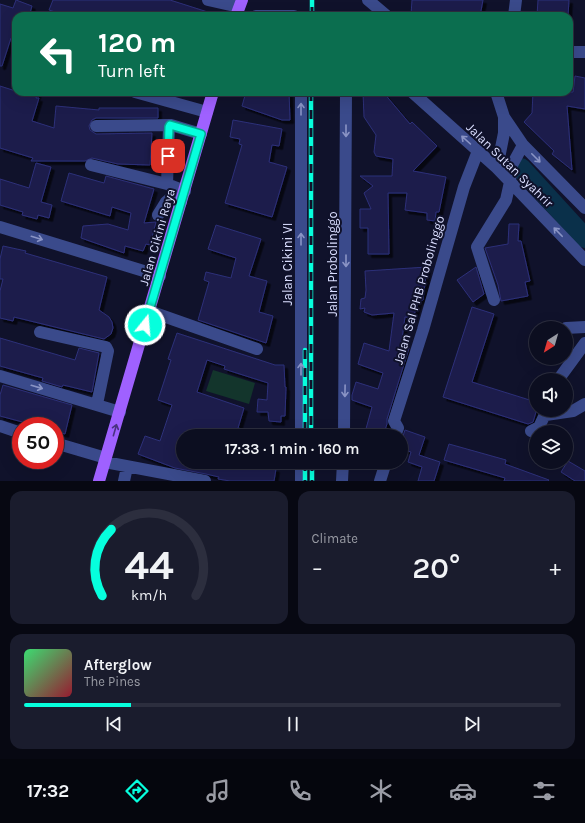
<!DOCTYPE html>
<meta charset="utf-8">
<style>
body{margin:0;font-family:Karla,sans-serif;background:#1a1c2d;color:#f1f3f6;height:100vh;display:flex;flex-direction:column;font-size:15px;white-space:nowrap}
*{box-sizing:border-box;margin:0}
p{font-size:13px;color:#9a9ca5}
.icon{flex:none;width:22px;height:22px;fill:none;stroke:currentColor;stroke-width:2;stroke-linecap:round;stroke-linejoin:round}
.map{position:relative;height:481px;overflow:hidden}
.sheet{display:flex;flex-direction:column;gap:10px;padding:10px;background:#070812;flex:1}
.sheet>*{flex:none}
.top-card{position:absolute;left:12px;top:12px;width:561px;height:84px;border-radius:12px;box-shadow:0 4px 16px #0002,0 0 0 1px #2c2e3e;background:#0b6e4f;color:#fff;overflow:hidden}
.needle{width:26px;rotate:217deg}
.buttons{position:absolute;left:529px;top:321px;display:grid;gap:8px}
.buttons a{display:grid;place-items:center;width:44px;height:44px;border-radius:50%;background:#0c0e20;box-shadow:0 4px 16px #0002,0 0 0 1px #2c2e3e;font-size:20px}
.speed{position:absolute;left:12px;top:417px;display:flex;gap:8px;font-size:20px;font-weight:700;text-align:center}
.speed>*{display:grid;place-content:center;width:52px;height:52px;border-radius:50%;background:#0c0e20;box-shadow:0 4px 16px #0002,0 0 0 1px #2c2e3e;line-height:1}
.speed .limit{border:6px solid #d22;background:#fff;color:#111}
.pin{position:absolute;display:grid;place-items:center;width:34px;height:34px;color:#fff;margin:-17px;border-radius:8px;box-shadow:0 2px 6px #0006}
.me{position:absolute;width:44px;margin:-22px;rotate:17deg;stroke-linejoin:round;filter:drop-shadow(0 0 3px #0008)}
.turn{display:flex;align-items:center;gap:14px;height:84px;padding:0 20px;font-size:18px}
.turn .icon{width:52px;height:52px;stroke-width:2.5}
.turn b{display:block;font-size:28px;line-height:34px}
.big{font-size:30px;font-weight:600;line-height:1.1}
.sheet .tile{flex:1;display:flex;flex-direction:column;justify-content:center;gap:6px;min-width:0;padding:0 14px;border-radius:12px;background:#1a1c2d}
.sheet .dial{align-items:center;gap:0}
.dial svg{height:104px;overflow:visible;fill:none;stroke:#2c2e3e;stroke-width:7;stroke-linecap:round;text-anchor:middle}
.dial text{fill:#f1f3f6;stroke:none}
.song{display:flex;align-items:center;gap:12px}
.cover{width:48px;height:48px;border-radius:6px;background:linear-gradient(135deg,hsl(140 70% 55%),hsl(350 70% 35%))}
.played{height:4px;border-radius:2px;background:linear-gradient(90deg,#06ffdd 20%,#2c2e3e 20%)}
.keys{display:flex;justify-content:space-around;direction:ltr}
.heat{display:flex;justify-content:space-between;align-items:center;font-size:22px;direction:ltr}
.sheet .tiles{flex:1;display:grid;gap:10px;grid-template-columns:1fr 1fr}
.tile:last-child{grid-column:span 2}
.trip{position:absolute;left:176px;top:429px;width:232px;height:40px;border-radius:20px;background:#0c0e20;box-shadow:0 4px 16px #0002,0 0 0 1px #2c2e3e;font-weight:600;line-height:40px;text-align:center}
.dock{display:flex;height:64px;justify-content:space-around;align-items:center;background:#05060d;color:#9a9ca5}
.dock .icon{width:28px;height:28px}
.dock .on{color:#06ffdd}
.dock b{font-size:18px;color:#f1f3f6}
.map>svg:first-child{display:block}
.grass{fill:#13352c}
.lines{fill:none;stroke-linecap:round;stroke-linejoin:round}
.river{stroke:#0a304a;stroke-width:20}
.building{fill:#1c1d4c;stroke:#2d3079;filter:url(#shadow)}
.minor{stroke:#3a4a8b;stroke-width:12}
.major{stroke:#9f61ff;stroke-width:12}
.rail-casing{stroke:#06ffdd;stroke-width:4.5}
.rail{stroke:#10122b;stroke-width:3;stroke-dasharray:9;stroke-linecap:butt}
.oneway{stroke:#8a94c5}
.oneway2{stroke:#493280}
.route-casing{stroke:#04a690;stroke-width:10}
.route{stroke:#06ffdd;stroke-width:7}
.labels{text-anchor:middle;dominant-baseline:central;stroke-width:4;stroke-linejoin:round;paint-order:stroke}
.street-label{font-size:13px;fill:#dadeff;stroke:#10122b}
</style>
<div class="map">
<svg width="585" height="481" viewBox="0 0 585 481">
<defs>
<filter id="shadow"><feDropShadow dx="3.5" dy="3.5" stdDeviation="0" flood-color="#0009"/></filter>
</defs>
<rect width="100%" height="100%" fill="#10122b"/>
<path class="grass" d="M213,370l42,13 -6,21 -43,-13z"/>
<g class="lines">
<path class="river" d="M521,168l64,70"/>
</g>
<path class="building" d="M16,0l16,6 -2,7h3l-1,3h-16v23l-5,-1 -9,28h-2v-62l13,4z
M53,0h117l44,14v2h-146l-19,-6z
M412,0h71l-3,16 -69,-1z
M538,0h31l-1,16h-31z
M575,76l10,2v31l-18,-3 5,64 -20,-16 2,-3 -30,-29 8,-9 1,-21h40z
M0,86l25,8v-2h13l-2,6h3l-7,23 22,7 2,-22 43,4v-2h59v10h-62l-4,2 -3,6 1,4 6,4 56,-1 -2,32 -32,-1 -26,-6 -7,3h-54l2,-3 -33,-10z
M246,92h43l1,28h-8l-40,-14z
M363,92h20l27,32 2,-2 25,24 -24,25 33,6 -7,35h-3l-1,9 -8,-1v-7l-22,-3 2,-17h-19l1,61h-21v-26h-8v-19h11l-7,-16 9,-7 -13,-10h32l1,-17 -17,-3 -2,-4 2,-17 -12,-18z
M233,120l49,9 -3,17 -7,-1 -3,17 18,5 -15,50 -47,-14 17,-58 -3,-1 1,-5 -10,-2z
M36,163l15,4 -10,35 11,3 -3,13 -11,-3 -1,4 -15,-4 1,-3 -23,-7v-26l29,9z
M69,173l35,10 2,-7 48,13 -10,34 12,-1 -6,23 -4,-1 -3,7 -18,-5 -1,7 -43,-15 2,-12 25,-2 20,6 3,-17 -19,-6 -2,9 -49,-15z
M509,224h10l-1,17h3l9,40 -5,1 3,14 -27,5 -3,-16 -13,-37 23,-4z
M216,225l45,14 -12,37 18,5 -8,31 14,4 -7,27 -68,-23 11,-38 -5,-2 2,-8 25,6 5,-20 -28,-9z
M3,246l23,5 -1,2 82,24 -8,33 10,7 3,5 1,6 -2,6 -7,5 -90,-22 -1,4 -13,-3v-27l3,-12h-3v-20z
M427,267l-4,33h-4l-6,18 -8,-1 -4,29 8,2 -22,71v5l-4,12h-19l8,-29 -20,-7v-5l4,-13 22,7 5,-16 -25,-9 6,-21 25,8 5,-38 -22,2 -8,-3 1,-4 -5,1 1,-10 4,-1 1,-8 -1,-19z
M476,267l8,27 -11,8 -16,-22z
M472,307l22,7 -22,68 64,20v10l-3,10 -5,2 -85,-27z
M177,333l98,32h9l1,22h1l-1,29h-4v6l-12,-1 -1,-9h-11l1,-13 9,1 1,-17 -44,-14 1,-3 -18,-6 -10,32 47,16 -6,20 18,5 -1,3h-72v26h69l24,7 -2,12h-44l-12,-2 1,-2 -13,-3 -31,-6 -37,-14 7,-18 15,5 12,-36 -14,-5 13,-40 -3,-1z
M0,338l75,22 4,-12 20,5 -7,39 -29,-7 -1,2 -20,-6 1,-3 -43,-12z
M3,385l69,20 -7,29 -10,-3v-5h-26l1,-2 -30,-8v-21z
M405,430l20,7 -6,18 21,7 -6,19h-16l4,-14 -14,-5 3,-10 -10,-3v-7z
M449,444l57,16 -1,4 44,16 -1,1h-44l1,-3 -61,-18z
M568,461l17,10v10h-10l-14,-9z"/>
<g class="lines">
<path class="minor" d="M208,0l31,7
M368,0l19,16
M256,16h38
M514,16l2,-16
M569,52h16
M135,92l72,20
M412,92l85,76 88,92
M496,92l8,25 19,28 62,63
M96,126l75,-1
M91,165l76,19
M497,168l7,-35v-16
M185,191l-18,-7 2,-57 2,-2 30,9
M158,215l8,-13 5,-4 10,4
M0,227l160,49
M494,300l-17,-53 29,-47 4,-18 1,-15 12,-22
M149,311l108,38
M566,328l19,-1
M40,332l66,15 2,4 -11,53
M0,376l120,36
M558,380l27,-37
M546,415l27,-4 12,-7
M0,426l21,7
M531,431l8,-4 8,-17
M301,436v-344
M344,436l2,-344
M395,436l3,-8 -4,-7 29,-91 41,-143 14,-36
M55,443l51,15
M105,462l100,19
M124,481l3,-14
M301,481v-19
M342,481l1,-19
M380,481l6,-19"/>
<path class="major" d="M236,16l6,-16
M99,481l114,-389"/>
<g class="rail-casing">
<path id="rail" d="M312,16v-16
M311,92v344
M305,350v86
M305,462v19
M312,462v19"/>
</g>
<use href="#rail" class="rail"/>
</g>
<defs><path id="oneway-shaft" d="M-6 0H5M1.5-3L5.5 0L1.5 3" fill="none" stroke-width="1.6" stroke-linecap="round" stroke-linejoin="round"/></defs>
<g class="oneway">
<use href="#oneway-shaft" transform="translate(301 109) rotate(-90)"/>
<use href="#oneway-shaft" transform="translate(346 131) rotate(90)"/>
<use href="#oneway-shaft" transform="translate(466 140) rotate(-138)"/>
<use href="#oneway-shaft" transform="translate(536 158) rotate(45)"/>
<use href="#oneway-shaft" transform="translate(558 232) rotate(-134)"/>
<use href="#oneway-shaft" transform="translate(37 238) rotate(17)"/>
<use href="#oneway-shaft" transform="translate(301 239) rotate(-90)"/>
<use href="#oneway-shaft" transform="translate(346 261) rotate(90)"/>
<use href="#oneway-shaft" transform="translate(301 369) rotate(-90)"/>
<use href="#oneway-shaft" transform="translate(37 387) rotate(16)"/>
<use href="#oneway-shaft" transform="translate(345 391) rotate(91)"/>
</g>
<use class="oneway2" href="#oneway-shaft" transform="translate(115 430) rotate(-74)"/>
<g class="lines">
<g class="route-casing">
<path id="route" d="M145,325l56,-191 -31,-9 -1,2 -1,29"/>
</g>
<use href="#route" class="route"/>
</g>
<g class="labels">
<g class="street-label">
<text transform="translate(510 165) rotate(44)">Jalan Sutan Syahrir</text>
<text transform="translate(157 237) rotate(-74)">Jalan Cikini Raya</text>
<text transform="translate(287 264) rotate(-90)">Jalan Cikini VI</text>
<text transform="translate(332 264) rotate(-90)">Jalan Probolinggo</text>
<text transform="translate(419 290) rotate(-74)">Jalan Sal PHB Probolinggo</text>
</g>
</g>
</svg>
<div class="buttons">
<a><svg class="needle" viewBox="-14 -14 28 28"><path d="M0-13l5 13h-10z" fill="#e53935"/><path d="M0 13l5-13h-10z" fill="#9a9ca5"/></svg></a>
<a><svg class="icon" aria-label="sound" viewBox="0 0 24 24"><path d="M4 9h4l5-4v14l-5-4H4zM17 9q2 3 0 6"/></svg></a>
<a><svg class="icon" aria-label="layers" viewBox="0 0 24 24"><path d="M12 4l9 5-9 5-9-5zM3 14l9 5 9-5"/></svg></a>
</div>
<div class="speed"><div class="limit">50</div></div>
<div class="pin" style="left:168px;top:156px;background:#d93025"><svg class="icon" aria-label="arrive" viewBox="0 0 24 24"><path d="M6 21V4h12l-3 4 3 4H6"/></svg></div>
<svg class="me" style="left:145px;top:325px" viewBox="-20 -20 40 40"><circle r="17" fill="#06ffdd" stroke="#fff" stroke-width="3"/><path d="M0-11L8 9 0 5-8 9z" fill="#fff"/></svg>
<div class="trip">17:33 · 1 min · 160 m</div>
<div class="top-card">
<div class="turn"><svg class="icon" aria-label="left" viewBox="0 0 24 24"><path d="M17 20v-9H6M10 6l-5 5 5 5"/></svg><div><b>120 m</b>Turn left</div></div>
</div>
</div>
<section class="sheet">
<div class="tiles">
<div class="tile dial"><svg viewBox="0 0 100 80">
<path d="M14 69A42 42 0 1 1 86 69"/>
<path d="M14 69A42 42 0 0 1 21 18" stroke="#06ffdd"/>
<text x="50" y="56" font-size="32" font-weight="700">44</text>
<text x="50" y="72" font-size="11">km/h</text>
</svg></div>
<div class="tile"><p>Climate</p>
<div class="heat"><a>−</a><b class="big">20°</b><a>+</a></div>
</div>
<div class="tile">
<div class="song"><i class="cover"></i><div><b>Afterglow</b><p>The Pines</p></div></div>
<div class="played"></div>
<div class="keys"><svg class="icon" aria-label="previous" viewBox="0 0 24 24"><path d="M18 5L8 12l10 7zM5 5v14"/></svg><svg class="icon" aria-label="pause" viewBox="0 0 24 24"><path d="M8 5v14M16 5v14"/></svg><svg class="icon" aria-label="next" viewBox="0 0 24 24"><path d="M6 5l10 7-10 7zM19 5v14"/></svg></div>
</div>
</div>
</section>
<nav class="dock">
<b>17:32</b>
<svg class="icon on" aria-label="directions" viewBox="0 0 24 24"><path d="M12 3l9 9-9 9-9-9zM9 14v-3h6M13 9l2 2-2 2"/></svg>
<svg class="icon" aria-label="music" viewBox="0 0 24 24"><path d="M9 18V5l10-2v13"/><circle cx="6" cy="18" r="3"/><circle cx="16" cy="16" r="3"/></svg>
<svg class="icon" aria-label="phone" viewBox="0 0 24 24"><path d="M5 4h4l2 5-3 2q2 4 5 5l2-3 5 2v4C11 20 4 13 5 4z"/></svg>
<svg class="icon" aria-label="climate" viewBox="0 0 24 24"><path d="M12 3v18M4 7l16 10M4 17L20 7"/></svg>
<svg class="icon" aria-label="car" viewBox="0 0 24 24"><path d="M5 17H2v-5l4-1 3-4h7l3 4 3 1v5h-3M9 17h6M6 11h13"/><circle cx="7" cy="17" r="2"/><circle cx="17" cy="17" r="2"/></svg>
<svg class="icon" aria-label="filters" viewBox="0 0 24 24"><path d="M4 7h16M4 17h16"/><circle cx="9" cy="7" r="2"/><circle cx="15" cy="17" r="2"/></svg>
</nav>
